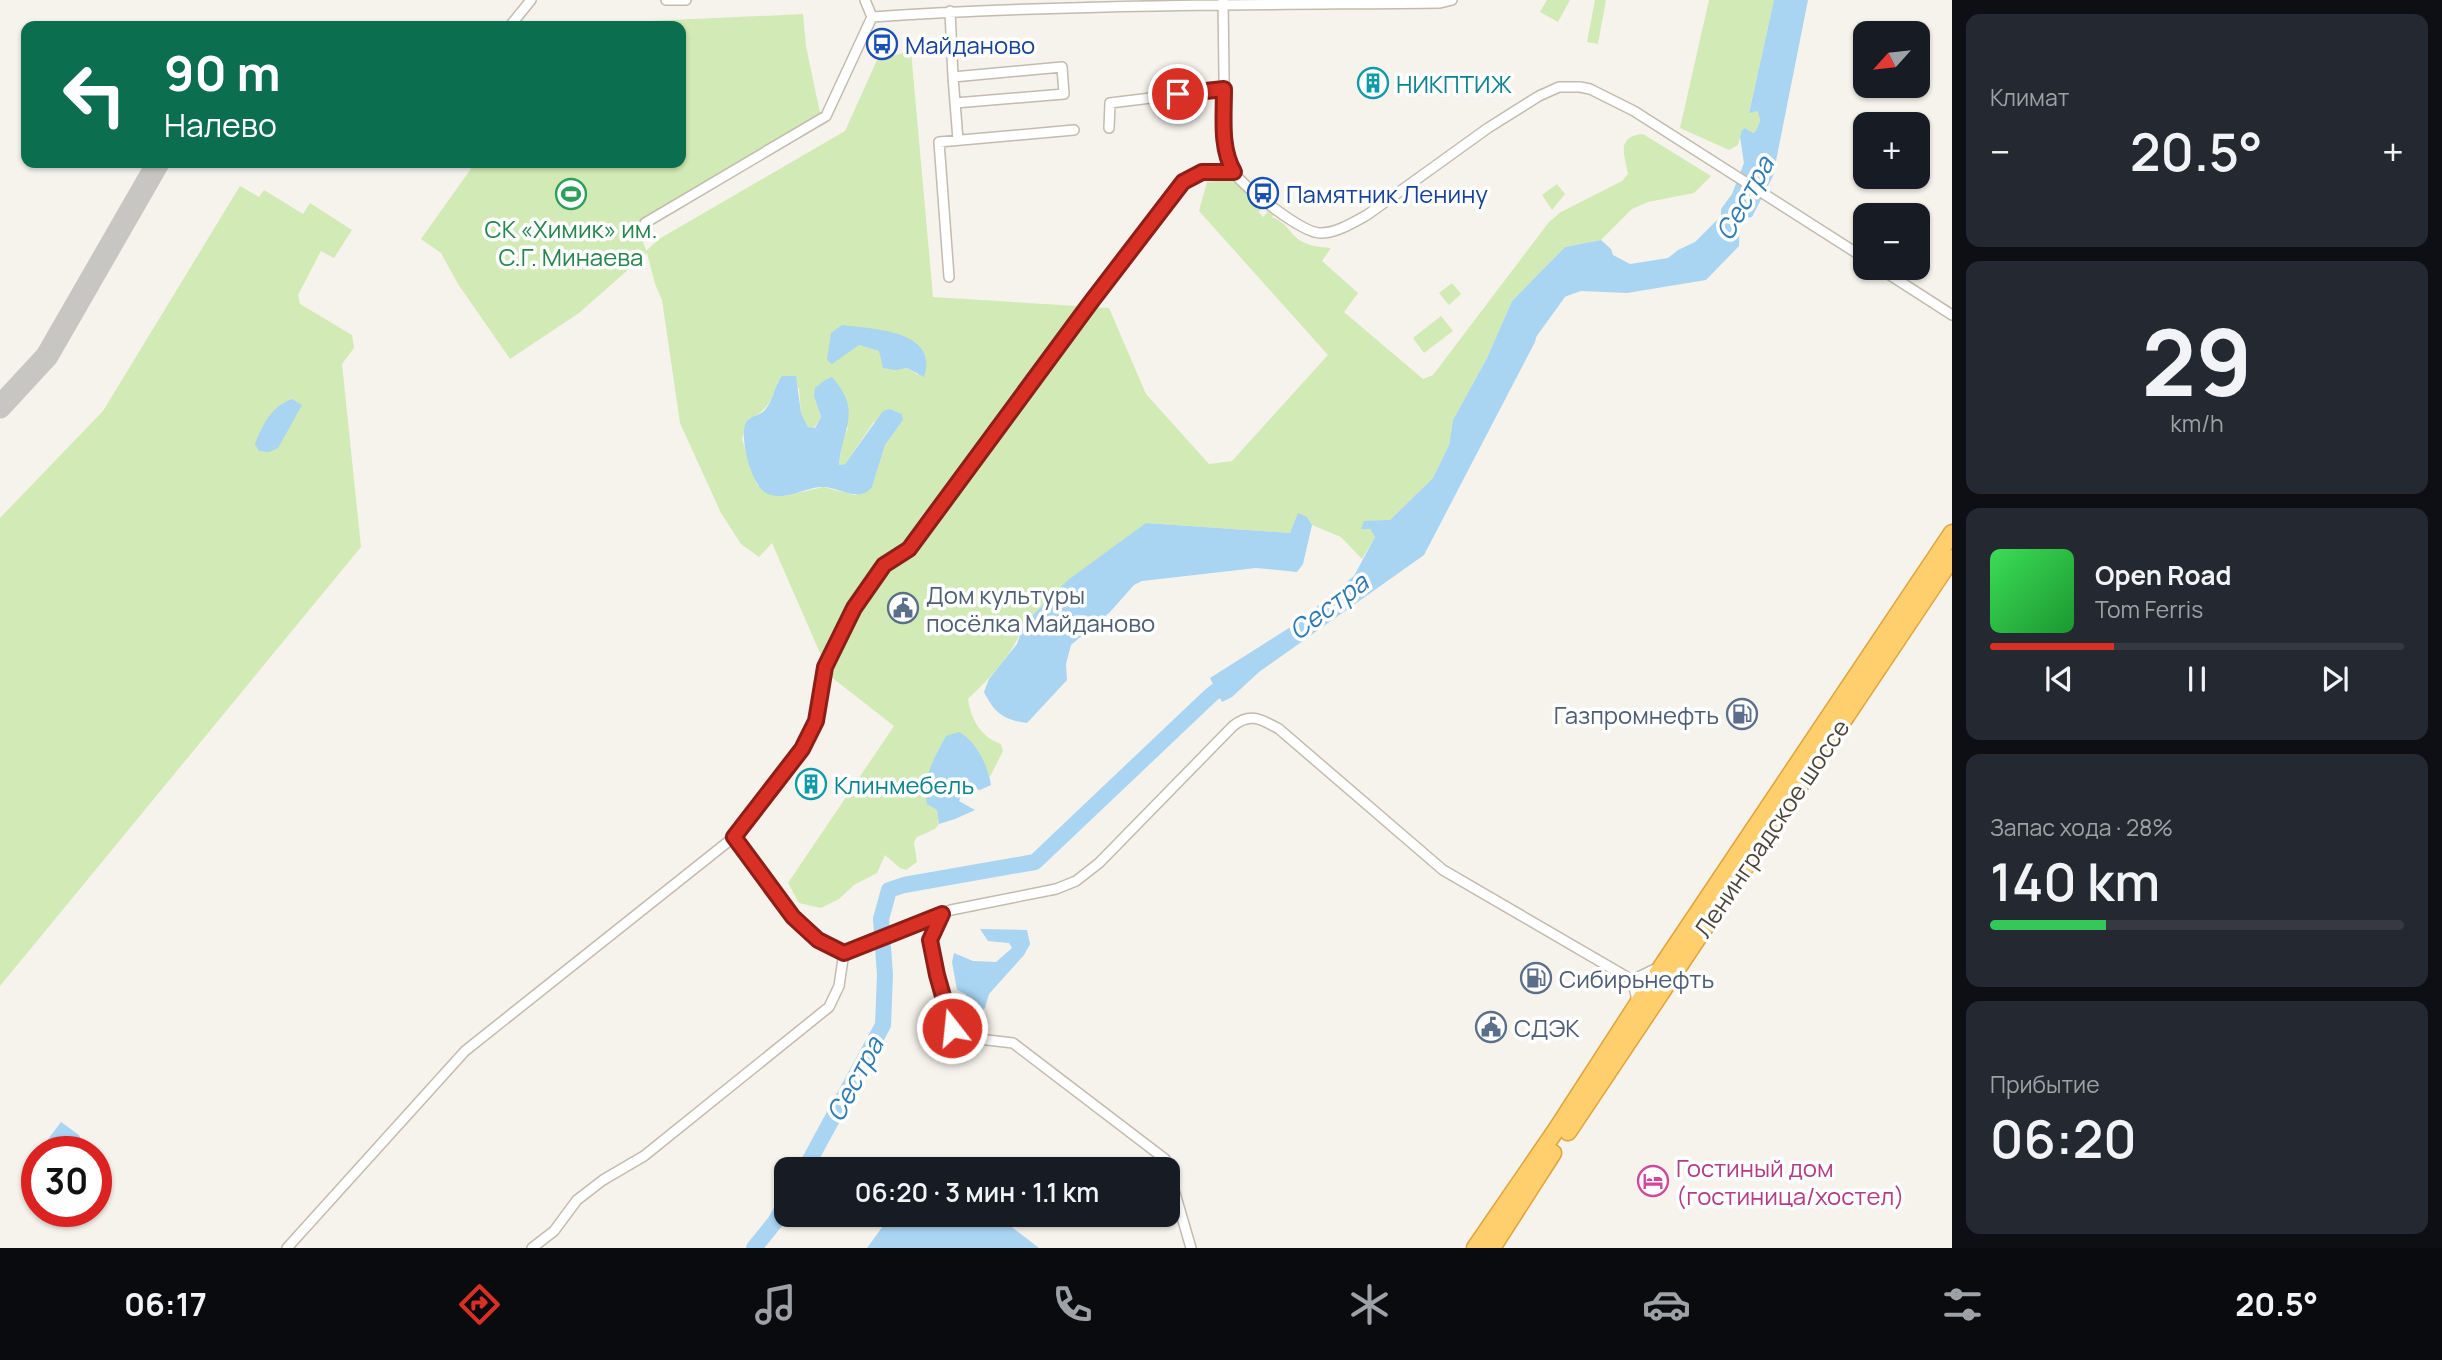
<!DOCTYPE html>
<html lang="ru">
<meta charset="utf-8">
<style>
body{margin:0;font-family:Manrope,sans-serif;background:#242831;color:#f1f3f6;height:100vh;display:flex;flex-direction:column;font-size:26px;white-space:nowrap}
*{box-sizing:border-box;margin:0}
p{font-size:23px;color:#9ea1a6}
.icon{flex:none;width:38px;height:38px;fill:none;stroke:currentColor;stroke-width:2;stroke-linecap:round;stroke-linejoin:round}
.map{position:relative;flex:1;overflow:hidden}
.sheet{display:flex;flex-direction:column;gap:14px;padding:14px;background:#0d0f14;width:490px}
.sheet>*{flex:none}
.top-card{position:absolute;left:21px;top:21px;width:665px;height:147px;border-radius:14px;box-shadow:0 2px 5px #0004;background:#0b6e4f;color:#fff;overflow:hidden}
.needle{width:46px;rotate:243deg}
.controls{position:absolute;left:1853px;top:21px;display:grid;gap:14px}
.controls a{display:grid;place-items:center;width:77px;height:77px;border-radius:14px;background:#171b24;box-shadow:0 2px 5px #0004;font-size:35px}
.speed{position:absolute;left:21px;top:1136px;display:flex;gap:14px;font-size:35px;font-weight:700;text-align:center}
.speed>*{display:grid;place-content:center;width:91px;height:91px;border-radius:50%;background:#171b24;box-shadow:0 2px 5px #0004;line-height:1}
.speed .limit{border:10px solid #d22;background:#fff;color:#111}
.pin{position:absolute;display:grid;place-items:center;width:60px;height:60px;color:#fff;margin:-30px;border:4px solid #fff;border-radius:50%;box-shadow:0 2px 7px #0007}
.me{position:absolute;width:77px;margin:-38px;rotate:344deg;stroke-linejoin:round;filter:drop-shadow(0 0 5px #0008)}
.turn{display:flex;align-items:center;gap:24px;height:147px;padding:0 28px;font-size:32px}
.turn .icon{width:91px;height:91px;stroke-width:2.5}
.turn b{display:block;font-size:49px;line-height:60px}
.big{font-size:52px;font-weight:600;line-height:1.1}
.sheet .card{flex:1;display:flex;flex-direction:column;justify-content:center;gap:10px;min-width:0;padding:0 24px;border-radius:14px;background:#242831}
.sheet .dial{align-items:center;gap:0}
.dial b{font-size:91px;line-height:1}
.song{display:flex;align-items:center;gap:21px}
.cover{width:84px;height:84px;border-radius:10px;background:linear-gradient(135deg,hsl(130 70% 55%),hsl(130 70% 35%))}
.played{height:7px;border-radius:4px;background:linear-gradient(90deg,#d93025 30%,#363941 30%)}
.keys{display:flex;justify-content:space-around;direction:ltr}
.heat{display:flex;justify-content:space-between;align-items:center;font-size:38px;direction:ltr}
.charge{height:10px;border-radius:5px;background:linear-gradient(90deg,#34c759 28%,#363941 0)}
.trip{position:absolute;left:774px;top:1157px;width:406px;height:70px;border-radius:14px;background:#171b24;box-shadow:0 2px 5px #0004;font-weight:600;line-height:70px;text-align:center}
.tabs{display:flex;height:112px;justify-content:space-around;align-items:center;background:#090b0e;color:#9ea1a6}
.tabs .icon{width:49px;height:49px}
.tabs .selected{color:#d93025}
.tabs b{font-size:32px;color:#f1f3f6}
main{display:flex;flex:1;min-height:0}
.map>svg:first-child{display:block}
.green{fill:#d2eab5;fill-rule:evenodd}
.water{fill:#a9d4f2}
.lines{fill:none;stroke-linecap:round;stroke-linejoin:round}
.river{stroke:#a9d4f2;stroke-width:16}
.taxiway{stroke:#c8c6c3;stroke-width:23}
.street-casing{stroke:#c2bbae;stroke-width:12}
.highway-casing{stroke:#e0a43c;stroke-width:19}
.street{stroke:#fff;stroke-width:9}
.highway{stroke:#ffcf6e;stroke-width:16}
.route-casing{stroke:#8d1f18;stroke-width:18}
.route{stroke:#d93025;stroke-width:12}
.labels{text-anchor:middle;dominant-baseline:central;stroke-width:7;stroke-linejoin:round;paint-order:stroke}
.transit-label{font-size:24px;fill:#164399;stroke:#fff;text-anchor:start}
.culture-label{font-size:24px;fill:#0d838f;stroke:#fff;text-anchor:start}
.leisure-label{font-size:24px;fill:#27864d;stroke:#fff}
.service-label{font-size:24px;fill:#4e5e75;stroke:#fff;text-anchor:start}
.street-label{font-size:24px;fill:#4b4439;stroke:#fff}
.hotel-label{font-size:24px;fill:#b23c85;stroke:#fff;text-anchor:start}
.water-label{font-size:26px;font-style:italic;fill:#2e7ab2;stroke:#fff}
</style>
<main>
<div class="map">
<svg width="1952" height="1248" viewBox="0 0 1952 1248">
<rect width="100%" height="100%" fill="#f6f3ec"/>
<path class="green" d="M1547,0h23l-12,22 -18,-10z
M1595,0h11l-8,44 -11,-2z
M1709,0h65l-25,112 9,-1 2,10 -4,10 -3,2 -8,-5 -3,2 -4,15 -9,5 -49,-22z
M803,14l3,32 14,67 -182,111 8,27 13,-12 186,-108 32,-71 34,-9 22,246 176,11 37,86 63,70 23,-3 96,-106 -129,-144 8,-29 28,-3 27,27 -3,6 4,5 5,-5 6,3 -2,2c15,6 15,13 26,22 9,7 21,8 33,9l-9,13 36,32 -14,19 79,67 10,-4 116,-153 12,-10 61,-31 6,-7c-3,-19 -13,-37 15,-40l68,42 -17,17 -46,9 -16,7 -31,31 -36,7 -53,54 -25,57 -34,62 -4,25 -16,33 -43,42 -20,9 5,8 -13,22 -21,-22 -29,-12 -5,-8 -9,-3 -8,19 -144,-10 -122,101c-11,30 -33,53 -56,75 3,21 13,38 33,45l2,7 -13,26 -12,-27 -41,60 2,14 -4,5 -18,8 -3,5 3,20 -11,8 -6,-2 -15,-13 -8,18 -23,12 -15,14 -18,9 -22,-5 -11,-20 106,-157 -64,-50 -58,-133 -13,14 -18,-13 -20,-31 -41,-90 -18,-123 -7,-16 -8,-31 -68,60 -69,46 -52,-75 -17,-31 -20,-14 54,-76h206v-137h-140zM859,345l65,8 -6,22 -11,-7 -11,2 -17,-19zM778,381l21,7 2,25 7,14 6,1 7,-11 -7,-21 34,32 -5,11 -4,26 6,-1 28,-41 17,-14 12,5 1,6 -18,25 -13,42 -17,8 -32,-8 -38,9 -28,-11 -15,-46 6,-20c19,-7 24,-19 30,-38z
M1557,184l8,10 -13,16 -10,-15z
M240,186l19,11 5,-7 39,24 7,-11 42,27 -18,28 -13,-7 -23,44 2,9 52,31 2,13 -12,16 19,183 -361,439v-468l103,-107z
M1452,283l9,11 -12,11 -10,-12z
M1441,316l12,15 -29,22 -11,-15z"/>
<path class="water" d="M1774,0h34l-35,176 -21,41 -12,3 -1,26 -33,34 -79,13 -46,-2 -37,13 -9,38 -111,213 -165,117 -27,25 -10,5 -12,-24 87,-55 57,-47 21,-39 -5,-8h-9l3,-8 26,-1 43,-42 16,-33 4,-25 34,-62 25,-57 53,-54 36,-7 10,9 2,6 17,9 38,-6 10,-8 17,-8 26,-26v-7l11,-15 12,-31 -4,-26 2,-7 3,-2 8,5 3,-2 4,-10 -2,-10 -9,2z
M842,325c30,4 98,5 82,52l-17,-9 -11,2 -13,-2 -4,-17 -20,-6 -27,19 -5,-4 4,-27z
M782,376h14l5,37 7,14 7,1 6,-11 -7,-21 1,-8 10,-8 7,-3c31,35 10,50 7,88l6,-1 38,-53 7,-2 12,5 1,6 -18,25 -13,42c-14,17 -33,-1 -51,0 -17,1 -35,14 -53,7 -16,-6 -28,-54 -23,-69 3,-10 14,-8 20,-15 9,-11 9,-24 17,-34z
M292,399l10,6 -24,43 -9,4 -10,-1 -4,-7c8,-20 16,-37 37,-45z
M1298,513l9,4 5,8 -9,39 -6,8 -41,-4 -114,13 -8,4 -24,27 -39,33 -5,19 1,16 -40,43c-24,-3 -33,-11 -43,-31l5,-13 28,-35 7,-20 44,-44 78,-57 144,10z
M959,732c17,9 29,33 32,53l-11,5 -14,-4 -7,15 16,9 -20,9 -16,5 -2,-14 -10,-6c-6,-25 8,-47 19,-68z
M980,929l47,1 3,14 -6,11 -35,39 -4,14 -14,10 -5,-24 -9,-4 -5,-28 2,-9 19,8 23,1 16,-14 -3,-5 -21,-2z
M61,1122l18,13 8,16 -50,1v13l-7,-6 2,-5 11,-8z
M891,1215h105l43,33h-172z"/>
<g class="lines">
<path class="river" d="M1529,333l34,-47
M805,1169l78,-144 2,-50 -4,-56 8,-29 15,-5 131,-23 176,-167 21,-16
M754,1248l21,-26 11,-19"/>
<path class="taxiway" d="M0,407l47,-51 111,-193"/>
<g class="street-casing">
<path id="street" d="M666,0h20
M865,0l7,17
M1223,0l2,149c2,9 4,17 10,25 12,15 68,60 86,59 16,0 33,-11 46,-18l121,-87 51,-32 20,-9h21l10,2 44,22 232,148
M950,11l3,66
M872,17c189,-13 379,-12 568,-14l12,-3
M510,26l21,-26
M955,103l109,-9 -2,-27 -109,10 5,63
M1109,128l1,-25 114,-14
M645,223l181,-107 46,-99
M1879,268l73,47
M949,277l-10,-135 135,-12
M734,837l68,-88 14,-28 9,-54 29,-59 30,-43 25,-16 274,-367 19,-10h32
M942,914l-12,26 7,35 15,53 10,9 51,6 152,116 26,89
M1632,980l23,-11
M287,1248l178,-197 269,-214 59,80 25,23 26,12 107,-42 105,-21 20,-8 23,-18 134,-137c17,-14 28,-7 46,3l164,141 189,110 4,15v6
M532,1248l22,-17 23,-31 26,-20 41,-24 185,-149 10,-21 5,-34"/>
</g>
<g class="highway-casing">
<path id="highway" d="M1568,1132l384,-574
M1475,1248l81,-118 108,-167 288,-430
M1492,1248l61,-95"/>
</g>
<use href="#street" class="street"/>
<use href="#highway" class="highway"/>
</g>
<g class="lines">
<g class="route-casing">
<path id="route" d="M952,1028l-15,-53 -7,-35 12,-26 -98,39 -26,-13 -25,-23 -59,-80 68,-88 14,-28 9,-54 29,-59 30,-43 25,-16 182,-247 92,-120 19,-10h32c-14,-24 -10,-55 -10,-83l-46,5"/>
</g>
<use href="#route" class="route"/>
</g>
<defs>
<g id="bus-ring" transform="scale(1.575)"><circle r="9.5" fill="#fff" stroke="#1a4fb4" stroke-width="1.5"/><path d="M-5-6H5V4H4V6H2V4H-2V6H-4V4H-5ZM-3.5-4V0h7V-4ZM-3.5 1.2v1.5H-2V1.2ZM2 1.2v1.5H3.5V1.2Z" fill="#1a4fb4"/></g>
<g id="building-ring" transform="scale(1.575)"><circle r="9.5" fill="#fff" stroke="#0f9aa8" stroke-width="1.5"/><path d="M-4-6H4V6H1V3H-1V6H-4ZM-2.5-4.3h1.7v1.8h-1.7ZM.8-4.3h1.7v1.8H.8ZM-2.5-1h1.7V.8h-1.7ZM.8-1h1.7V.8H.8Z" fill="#0f9aa8"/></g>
<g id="stadium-ring" transform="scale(1.575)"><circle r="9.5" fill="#fff" stroke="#2e9e5b" stroke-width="1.5"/><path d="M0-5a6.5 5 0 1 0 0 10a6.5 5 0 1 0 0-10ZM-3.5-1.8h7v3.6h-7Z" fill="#2e9e5b"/></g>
<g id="civic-ring" transform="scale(1.575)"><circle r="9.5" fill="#fff" stroke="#5c6f8a" stroke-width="1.5"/><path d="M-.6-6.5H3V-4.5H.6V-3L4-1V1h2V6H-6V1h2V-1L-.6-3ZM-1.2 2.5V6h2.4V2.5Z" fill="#5c6f8a"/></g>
<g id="fuel-ring" transform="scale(1.575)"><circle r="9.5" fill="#fff" stroke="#5c6f8a" stroke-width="1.5"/><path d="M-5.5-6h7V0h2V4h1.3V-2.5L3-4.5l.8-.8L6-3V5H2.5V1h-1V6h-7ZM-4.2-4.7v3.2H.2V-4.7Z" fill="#5c6f8a"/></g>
<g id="hotel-ring" transform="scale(1.575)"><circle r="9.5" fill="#fff" stroke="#d1479c" stroke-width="1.5"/><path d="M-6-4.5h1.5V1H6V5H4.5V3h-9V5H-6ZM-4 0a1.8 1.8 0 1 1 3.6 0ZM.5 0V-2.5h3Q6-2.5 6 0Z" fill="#d1479c"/></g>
</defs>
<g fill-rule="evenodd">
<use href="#bus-ring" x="882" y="44"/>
<use href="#building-ring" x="1373" y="83"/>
<use href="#bus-ring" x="1263" y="193"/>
<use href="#stadium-ring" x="571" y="194"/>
<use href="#civic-ring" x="903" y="608"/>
<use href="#fuel-ring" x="1742" y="714"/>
<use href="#building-ring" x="811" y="784"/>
<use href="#fuel-ring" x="1536" y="978"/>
<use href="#civic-ring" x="1491" y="1027"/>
<use href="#hotel-ring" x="1653" y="1181"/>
</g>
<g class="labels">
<g class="transit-label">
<text x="905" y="44">Майданово</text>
<text x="1286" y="193">Памятник Ленину</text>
</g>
<g class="culture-label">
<text x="1396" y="83">НИКПТИЖ</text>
<text x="834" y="784">Клинмебель</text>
</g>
<g class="leisure-label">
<text x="571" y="228">СК «Химик» им.<tspan x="571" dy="28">С.Г. Минаева</tspan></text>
</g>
<g class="service-label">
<text x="926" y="594">Дом культуры<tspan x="926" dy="28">посёлка Майданово</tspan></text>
<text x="1719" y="714" text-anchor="end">Газпромнефть</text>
<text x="1559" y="978">Сибирьнефть</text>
<text x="1514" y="1027">СДЭК</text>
</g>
<g class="street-label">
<text transform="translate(1771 828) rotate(-56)">Ленинградское шоссе</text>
</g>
<g class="hotel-label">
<text x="1676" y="1167">Гостиный дом<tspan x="1676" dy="28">(гостиница/хостел)</tspan></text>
</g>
<g class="water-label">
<text transform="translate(1744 198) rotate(-61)">Сестра</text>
<text transform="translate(1328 606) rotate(-37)">Сестра</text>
<text transform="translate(854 1079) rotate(-62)">Сестра</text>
</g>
</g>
</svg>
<div class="controls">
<a><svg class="needle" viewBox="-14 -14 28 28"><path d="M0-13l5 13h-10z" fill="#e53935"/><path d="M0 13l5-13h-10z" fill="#9ea1a6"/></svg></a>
<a>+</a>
<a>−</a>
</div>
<div class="speed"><div class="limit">30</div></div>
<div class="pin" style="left:1178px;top:94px;background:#d93025"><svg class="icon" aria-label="arrive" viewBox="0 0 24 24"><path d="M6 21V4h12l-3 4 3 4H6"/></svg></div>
<svg class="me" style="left:952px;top:1028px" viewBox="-20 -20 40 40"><circle r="17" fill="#d93025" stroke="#fff" stroke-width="3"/><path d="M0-11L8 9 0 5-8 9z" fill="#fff"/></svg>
<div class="trip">06:20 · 3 мин · 1.1 km</div>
<div class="top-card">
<div class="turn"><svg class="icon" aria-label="left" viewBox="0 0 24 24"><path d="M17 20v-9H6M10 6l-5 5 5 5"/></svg><div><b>90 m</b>Налево</div></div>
</div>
</div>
<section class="sheet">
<div class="card"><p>Климат</p>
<div class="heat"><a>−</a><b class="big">20.5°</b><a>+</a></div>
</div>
<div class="card dial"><b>29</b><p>km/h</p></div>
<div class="card">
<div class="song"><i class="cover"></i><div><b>Open Road</b><p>Tom Ferris</p></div></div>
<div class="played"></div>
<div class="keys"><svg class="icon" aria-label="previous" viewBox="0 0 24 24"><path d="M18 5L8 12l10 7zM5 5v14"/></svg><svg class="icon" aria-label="pause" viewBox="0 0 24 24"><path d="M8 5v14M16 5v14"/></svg><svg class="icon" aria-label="next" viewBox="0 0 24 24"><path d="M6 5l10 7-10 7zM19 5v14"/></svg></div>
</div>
<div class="card"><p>Запас хода · 28%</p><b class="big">140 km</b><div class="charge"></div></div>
<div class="card"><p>Прибытие</p><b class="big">06:20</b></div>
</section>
</main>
<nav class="tabs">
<b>06:17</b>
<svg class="icon selected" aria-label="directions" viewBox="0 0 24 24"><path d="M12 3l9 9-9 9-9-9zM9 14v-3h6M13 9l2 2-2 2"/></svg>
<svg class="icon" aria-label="music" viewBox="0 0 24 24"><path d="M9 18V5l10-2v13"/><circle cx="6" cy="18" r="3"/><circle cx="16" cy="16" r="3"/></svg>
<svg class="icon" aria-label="phone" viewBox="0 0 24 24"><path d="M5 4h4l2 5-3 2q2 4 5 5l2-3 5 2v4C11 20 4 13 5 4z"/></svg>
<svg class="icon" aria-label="climate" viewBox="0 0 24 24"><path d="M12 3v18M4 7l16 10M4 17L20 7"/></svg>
<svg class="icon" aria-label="car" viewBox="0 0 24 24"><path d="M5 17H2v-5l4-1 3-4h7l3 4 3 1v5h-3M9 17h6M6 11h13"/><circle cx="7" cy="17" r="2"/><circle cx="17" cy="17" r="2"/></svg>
<svg class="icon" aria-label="filters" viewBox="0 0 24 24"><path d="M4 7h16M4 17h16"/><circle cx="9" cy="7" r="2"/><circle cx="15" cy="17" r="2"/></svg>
<b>20.5°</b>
</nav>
